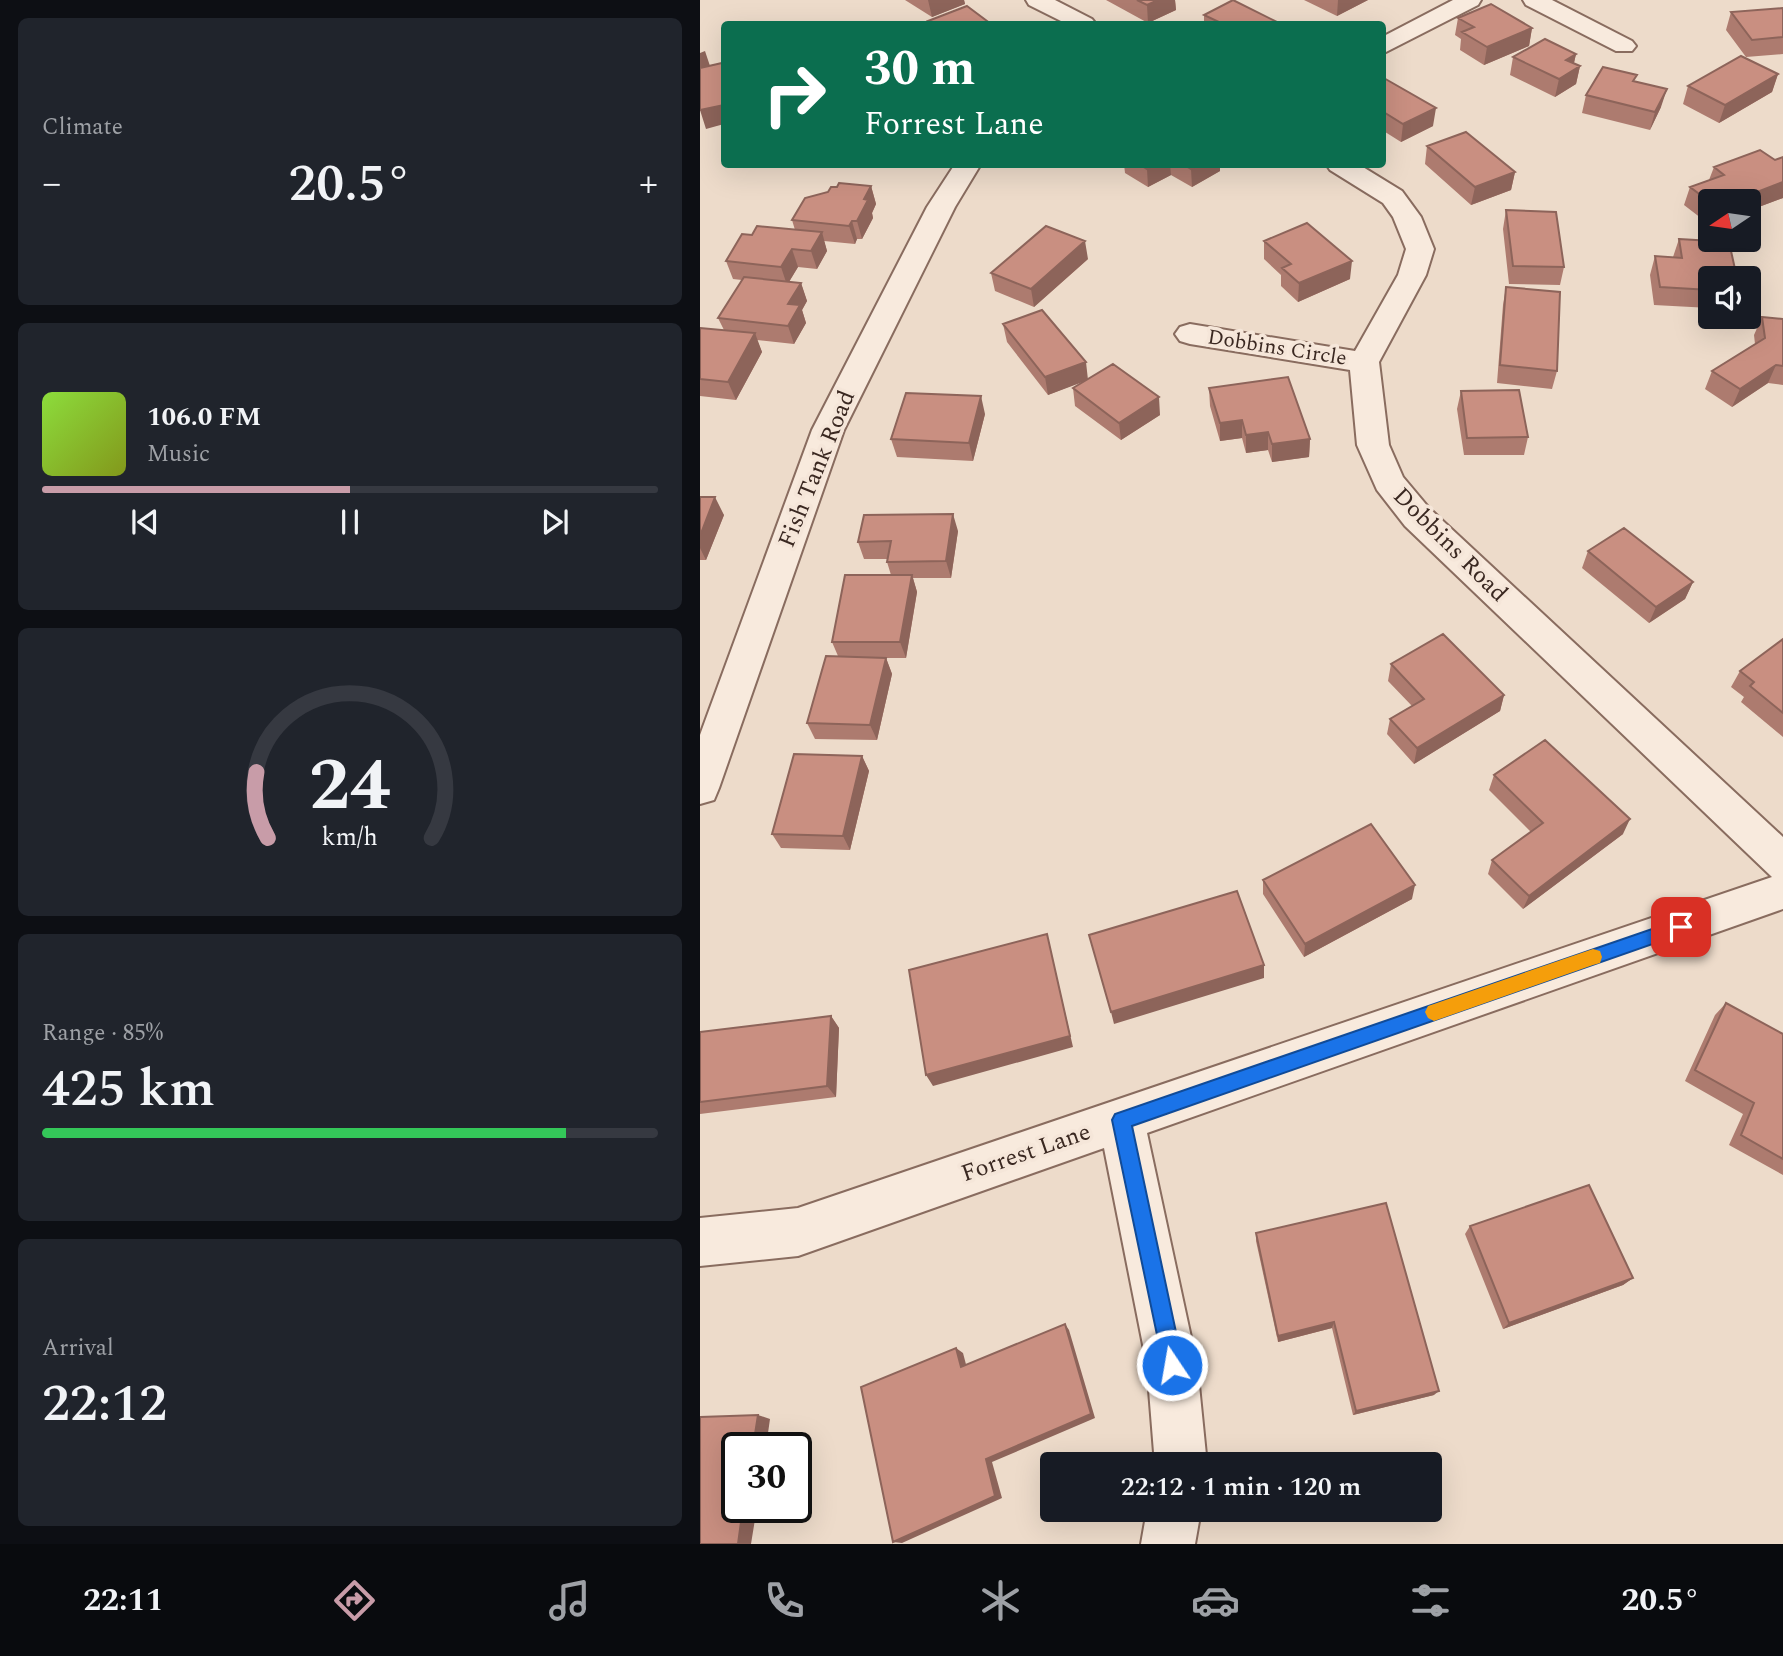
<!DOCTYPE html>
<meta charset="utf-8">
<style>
body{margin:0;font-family:Spectral,serif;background:#20242c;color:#f1f3f6;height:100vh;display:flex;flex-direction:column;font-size:26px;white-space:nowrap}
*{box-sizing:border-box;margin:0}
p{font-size:23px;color:#9ea1a6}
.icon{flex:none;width:38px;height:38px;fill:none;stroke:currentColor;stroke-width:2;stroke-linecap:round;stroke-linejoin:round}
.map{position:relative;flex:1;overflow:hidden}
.drawer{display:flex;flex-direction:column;gap:18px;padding:18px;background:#0d0f14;width:700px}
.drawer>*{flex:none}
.guide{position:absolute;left:21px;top:21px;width:665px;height:147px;border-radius:7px;box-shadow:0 7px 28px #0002;background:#0b6e4f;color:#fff;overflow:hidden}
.needle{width:46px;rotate:257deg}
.fabs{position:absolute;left:998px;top:189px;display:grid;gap:14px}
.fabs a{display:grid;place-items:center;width:63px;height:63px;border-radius:7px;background:#171b24;box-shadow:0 7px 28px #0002;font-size:35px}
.speed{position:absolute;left:21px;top:1432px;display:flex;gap:14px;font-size:35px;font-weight:700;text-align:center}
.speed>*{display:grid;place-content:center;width:91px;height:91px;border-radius:50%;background:#171b24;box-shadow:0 7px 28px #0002;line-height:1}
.speed .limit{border:4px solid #111;border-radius:10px;background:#fff;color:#111}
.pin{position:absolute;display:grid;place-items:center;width:60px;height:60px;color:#fff;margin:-30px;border-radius:14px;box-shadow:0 4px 10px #0006}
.me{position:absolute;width:77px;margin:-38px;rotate:348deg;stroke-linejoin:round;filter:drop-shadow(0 0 5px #0008)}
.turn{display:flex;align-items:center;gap:24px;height:147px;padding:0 28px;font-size:32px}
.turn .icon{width:91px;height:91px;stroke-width:2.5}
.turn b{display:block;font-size:49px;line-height:60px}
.big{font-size:52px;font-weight:600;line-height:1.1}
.drawer .widget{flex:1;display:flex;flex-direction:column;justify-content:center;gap:10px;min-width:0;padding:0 24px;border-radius:10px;background:#20242c}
.drawer .dial{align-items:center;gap:0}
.dial svg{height:182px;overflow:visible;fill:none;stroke:#363941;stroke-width:7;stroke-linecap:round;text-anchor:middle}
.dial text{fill:#f1f3f6;stroke:none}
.song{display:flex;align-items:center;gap:21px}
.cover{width:84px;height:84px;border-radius:10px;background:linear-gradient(135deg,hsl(90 70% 55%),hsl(70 70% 35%))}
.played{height:7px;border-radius:4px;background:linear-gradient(90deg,#c89ca8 50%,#363941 50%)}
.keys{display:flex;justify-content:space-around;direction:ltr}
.heat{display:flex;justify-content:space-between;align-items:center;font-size:38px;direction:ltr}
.charge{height:10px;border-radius:5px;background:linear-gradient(90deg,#34c759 85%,#363941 0)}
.trip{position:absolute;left:340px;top:1452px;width:402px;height:70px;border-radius:7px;background:#171b24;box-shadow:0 7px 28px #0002;font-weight:600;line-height:70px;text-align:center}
.dock{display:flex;height:112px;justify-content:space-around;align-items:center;background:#090b0e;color:#9ea1a6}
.dock .icon{width:49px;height:49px}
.dock .active{color:#c89ca8}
.dock b{font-size:32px;color:#f1f3f6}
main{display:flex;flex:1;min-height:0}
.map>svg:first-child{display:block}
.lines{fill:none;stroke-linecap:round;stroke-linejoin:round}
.minor-casing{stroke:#896c5f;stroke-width:4}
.minor{fill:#f8eadd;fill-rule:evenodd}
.wall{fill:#ad7b6f}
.shaded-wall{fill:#8d645a}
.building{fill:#c98f81;stroke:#8d645a;stroke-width:2}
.route{fill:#1a73e8;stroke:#114b97;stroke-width:2}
.slow{fill:#f59e0b}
.labels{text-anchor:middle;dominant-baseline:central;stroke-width:7;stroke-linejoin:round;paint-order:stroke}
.far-street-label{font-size:21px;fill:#3a2821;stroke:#f5e6d9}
.street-label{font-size:24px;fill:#3a2821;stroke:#f5e6d9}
</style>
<main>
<section class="drawer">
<div class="widget"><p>Climate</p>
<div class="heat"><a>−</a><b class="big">20.5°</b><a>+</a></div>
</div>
<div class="widget">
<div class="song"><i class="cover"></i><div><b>106.0 FM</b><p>Music</p></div></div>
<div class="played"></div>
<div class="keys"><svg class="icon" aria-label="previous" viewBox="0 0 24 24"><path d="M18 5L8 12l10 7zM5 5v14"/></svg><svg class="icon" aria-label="pause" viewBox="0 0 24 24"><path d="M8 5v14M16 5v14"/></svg><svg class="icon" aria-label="next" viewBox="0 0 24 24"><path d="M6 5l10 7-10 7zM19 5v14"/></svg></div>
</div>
<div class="widget dial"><svg viewBox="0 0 100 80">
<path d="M14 69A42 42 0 1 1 86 69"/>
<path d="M14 69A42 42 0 0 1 9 40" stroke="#c89ca8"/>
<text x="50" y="56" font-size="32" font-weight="700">24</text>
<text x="50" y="72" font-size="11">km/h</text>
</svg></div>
<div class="widget"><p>Range · 85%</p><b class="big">425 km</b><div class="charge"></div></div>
<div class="widget"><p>Arrival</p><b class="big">22:12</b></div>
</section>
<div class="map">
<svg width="1083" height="1544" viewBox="0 0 1083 1544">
<rect width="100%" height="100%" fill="#eddbca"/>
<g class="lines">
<g class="minor-casing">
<path id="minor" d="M326,0h29l37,19 4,5h-29l-38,-19z
M753,0h28l-3,5 -96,49v-17z
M823,0h29l80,41 4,5 -4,5h-16l-90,-46z
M255,164h26l-26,43 -111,223 -125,358 -5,12 -14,4v-69l112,-305 115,-223z
M626,164h32l44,27 19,26 13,32 -8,26 -47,87 10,83 14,32 26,31 354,329v72l-636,224 50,232 10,100h-52l-8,-100 -43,-217 -306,108 -98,10v-48l98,-10 974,-331 -367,-351 -28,-36 -20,-45 -7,-75 -160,-26 -10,-3 -5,-7 5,-7 10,-3 165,27 43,-76 8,-26 -13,-32 -10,-14 -53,-33z
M447,1510h54l-6,34h-54z"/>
</g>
<use href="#minor" class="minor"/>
</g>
<path class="wall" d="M205,0h59l1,4 -33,13z
M406,0h69l1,10 -28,13z
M604,0h64l-31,16z
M1083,8v46l-37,3 -20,-27 5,-18z
M504,15l77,9h-77z
M758,18l74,10 -3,18 -45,19 -24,-15 1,-11 -6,-4z
M876,54l-2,9 6,3 -4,18 -21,13 -45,-22 3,-18z
M1078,74l-6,18 -53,31 -36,-19 5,-18z
M682,77l51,49 -32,16 -19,-12z
M935,81l26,26 -11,23 -68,-17 4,-18z
M727,146l88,26 -4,18 -40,15 -46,-41z
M1083,157v41l-35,13 -38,-10v24l-26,-20 6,-18 19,-7 5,-13 61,-7z
M424,164h96v7l-28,16 -21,-12 -23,12 -23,-14z
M171,186l5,18 -4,9 1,5 -11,21h-5l-2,5 -31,-3 3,10 -10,18 -19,-2 -9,15 12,1 6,18 -5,9 4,13 -12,21 -37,-4 5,12 -26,48 -36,-4v-68l24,2 -6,-12 24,-38 -9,-1 -7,-18 26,-26 43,-5 -3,-10 36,-28 9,-5z
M806,210l58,57 -4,18 -51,-1 -6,-55z
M979,239l31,39v30l-56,-3 -4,-30 5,-19 18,1z
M564,241l86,38 -52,23 -17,-16v-11l-17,-16z
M388,259l-54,48 -39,-16 -4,-18z
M806,287l51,84 -5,18 -55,-6 6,-78z
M1062,317l21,2v66l-15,-2 -36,24 -27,-18 7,-18 43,-27 -1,-9z
M303,324l85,55 72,36 -39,25 -46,-34 -2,-18 13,-8 -38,15 -41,-53z
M509,388l101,51 -1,18 -37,5 -4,-12 -22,3 -4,-15 -22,3 -10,-35z
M761,391l67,46 -4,18h-60l-7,-46z
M285,414l-12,47 -76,-4 -6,-18z
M0,497l24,18 -18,45h-6z
M258,531l-7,47h-38l4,14 -11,66h-20l6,16 -15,66 -62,-1 -8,-16 31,-67 -6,-14 59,-67 -4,-13v-3h-23l-6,-17z
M888,551l105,31 -8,17 -36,24 -67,-55z
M1083,639v98l-42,-35 3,-5 -13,-10 9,-16z
M691,664l113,31 -4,16 -86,53 -27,-30 3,-15 22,-13 -24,-25z
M162,756l7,15 -19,79 -69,-2 -9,-14z
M794,775l129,59 -100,75 -35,-35 4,-14 39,-28 -42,-42z
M563,880l149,19 -108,58 -41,-63z
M1026,1003l57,31v141l-54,-30 14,-31 -58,-33 30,-66z
M131,1016l8,12 -3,69 -136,17v-82z
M770,1226l163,52 -10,7 -120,44 -38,-95z
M556,1233l178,162 -81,20 -21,-87 -54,14 -22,-101z"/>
<path class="shaded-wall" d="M228,0h36l1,4 -33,13z
M458,0h17l1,10 -28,13 -1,-18z
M638,0h30l-31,16z
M832,28l-3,18 -45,19 3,-18z
M5,51l6,18 -11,4v-20z
M876,54l-4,17 8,-5 -4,18 -21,13 4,-18 7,-19z
M1078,74l-6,18 -53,31 6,-18z
M967,89l-6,18 -11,23 5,-18z
M24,105v19l-18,5 -6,-19z
M736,108l-3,18 -32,16 2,-18z
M455,164h15l1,11 -23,12 -1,-18z
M499,164h21v7l-28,16 -1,-18z
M815,172l-4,18 -40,15 4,-18z
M1083,182v16l-35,13v-10h-14z
M171,186l5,18 -4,9 1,5 -11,21 -5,-18 7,-22z
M152,221l5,18 -2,5 -6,-18z
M122,232l5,19 -10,18 -6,-18z
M385,241l3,18 -54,48 -3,-18z
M92,249l6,18 -11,18 -6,-18z
M652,261l-2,18 -52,23 1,-19z
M101,283l6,18 -5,9 4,13 -12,21 -6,-18v-22z
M55,333l7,19 -26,48 -8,-18z
M386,362l2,18 -40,15 -3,-18z
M1076,365l-8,18 -36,24 8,-18z
M281,396l4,18 -12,47 -4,-18z
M459,397l1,18 -39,25 -2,-17z
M542,420v18l-22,3v-18z
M568,432v18l-22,3v-18z
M610,439l-1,18 -37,5v-18z
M15,497l9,18 -18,45 -6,-12v-12z
M253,514l5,17 -7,47 -5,-17z
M212,575l5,17 -11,66 -6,-16z
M993,582l-8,17 -36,24 7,-16z
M186,658l6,16 -15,66 -7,-15z
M804,695l-4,16 -86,53 3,-16z
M162,756l7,15 -19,79 -7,-14z
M930,819l-7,15 -100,75 6,-13z
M715,885l-3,14 -108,58 1,-13z
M347,934l26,113 -140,39 -7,-11z
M564,965v13l-150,46 -3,-12z
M131,1016l8,12 -3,69 -9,-11z
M933,1278l-10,7 -120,44 6,-6z
M634,1322l-2,6 -54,14v-6z
M365,1324l4,6 26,88 -103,44 10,36 -100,45 -9,-1 93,-83z
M256,1348l7,5 5,19 -7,-5z
M739,1391l-5,4 -81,20 3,-4z
M58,1415l12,4 -4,28h-13z
M43,1507h14l-6,37h-13z"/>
<path class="building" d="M437,0h21l-11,5z
M533,0l48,24h-58l-19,-9z
M791,4l41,24 -45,19 -25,-15 12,-5 -16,-9z
M267,6l24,18h-58l-5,-3z
M1083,8v29l-31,3 -21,-28z
M845,39l31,15 -10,6 14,6 -21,13 -46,-22z
M1041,56l37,18 -53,31 -37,-19z
M22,63l2,5v37l-24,5v-42z
M903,67l34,8 -4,6 34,8 -12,23 -69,-17z
M682,77l54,31 -33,16 -21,-13z
M766,132l49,40 -40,15 -48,-41z
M1060,150l15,10 8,-3v25l-49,19 -24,1 -20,-15 34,-12 -10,-8z
M439,164h16l-8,5z
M483,164h16l-8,5z
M139,183l32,3 -7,13 4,1 -11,21h-5l-3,5 -57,-6 13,-22 23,-6 3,-5h6z
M806,210l50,2 8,55 -51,-1z
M607,223l45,38 -53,22 -17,-15 9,-4 -27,-23z
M57,226l65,6 -11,19 -19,-2 -11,18 -55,-6 16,-27 10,1z
M346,226l39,15 -54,48 -40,-16z
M979,239l50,3 8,36h-27v12l-50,-3 -5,-31 27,2z
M44,277l57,6 -13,21 12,1 -12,21 -70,-8z
M806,287l54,5 -3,79 -57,-6z
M342,310l44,52 -41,15 -42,-53z
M1062,317l21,2v47l-7,-1 -36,24 -28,-18 53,-33z
M0,328l55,5 -27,49 -28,-3z
M413,364l46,33 -40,26 -46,-35z
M588,377l22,62 -38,5 -4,-12 -22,3 -4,-15 -22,3 -11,-35z
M819,390l9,47 -61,1 -6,-47z
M206,393l75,3 -12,47 -78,-4z
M0,497h15l-15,39z
M253,514l-7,47 -59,1 4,-21 -33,1 6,-27z
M924,528l69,54 -37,25 -68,-56z
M145,575h67l-12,67h-68z
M743,634l61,61 -87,53 -27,-29 34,-20 -33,-35z
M1083,639v74l-33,-27 4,-4 -14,-11z
M126,656l60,2 -16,67 -63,-2z
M845,740l85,79 -101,77 -37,-36 51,-37 -49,-48z
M94,754l68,2 -19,80 -71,-2z
M671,824l44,61 -110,59 -42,-64z
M537,891l27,74 -153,47 -22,-77z
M347,934l23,102 -144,39 -17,-105z
M1026,1003l57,31v125l-42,-24 13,-32 -59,-33z
M131,1016l-4,70 -127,16v-70z
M889,1185l44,93 -124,45 -39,-97z
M686,1203l53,188 -83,20 -22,-89 -56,14 -22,-103z
M365,1324l26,90 -105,45 9,37 -102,46 -32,-155 95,-39 5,19z
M58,1415l-5,32h-16v60h6l-5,37h-38v-127z"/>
<path class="route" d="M981,919l6,2 3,6 -3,5 -555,194 51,239 -3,8 -8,3 -7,-3 -53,-253 3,-6z"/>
<path class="slow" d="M893,949l7,2 2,6 -2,6 -7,2 -159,56 -6,-3 -3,-6 3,-6 6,-2z"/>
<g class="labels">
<g class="far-street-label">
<text transform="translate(577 348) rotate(9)">Dobbins Circle</text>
</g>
<g class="street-label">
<text transform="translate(117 469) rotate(-68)">Fish Tank Road</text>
<text transform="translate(750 545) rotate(45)">Dobbins Road</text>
<text transform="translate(326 1153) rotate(-19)">Forrest Lane</text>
</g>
</g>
</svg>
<div class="fabs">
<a><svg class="needle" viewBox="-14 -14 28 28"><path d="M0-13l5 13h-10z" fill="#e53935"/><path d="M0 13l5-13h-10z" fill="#9ea1a6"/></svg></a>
<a><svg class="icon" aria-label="sound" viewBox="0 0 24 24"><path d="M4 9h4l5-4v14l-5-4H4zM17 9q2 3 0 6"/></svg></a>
</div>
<div class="speed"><div class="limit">30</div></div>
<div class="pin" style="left:981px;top:927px;background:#d93025"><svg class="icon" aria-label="arrive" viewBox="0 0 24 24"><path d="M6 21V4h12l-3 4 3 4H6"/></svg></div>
<svg class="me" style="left:472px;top:1365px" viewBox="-20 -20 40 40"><circle r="17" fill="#1a73e8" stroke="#fff" stroke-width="3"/><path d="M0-11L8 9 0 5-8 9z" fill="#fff"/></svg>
<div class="trip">22:12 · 1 min · 120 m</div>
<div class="guide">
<div class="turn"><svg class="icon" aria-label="right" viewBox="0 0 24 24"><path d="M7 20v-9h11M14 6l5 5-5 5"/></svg><div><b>30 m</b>Forrest Lane</div></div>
</div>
</div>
</main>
<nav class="dock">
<b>22:11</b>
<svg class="icon active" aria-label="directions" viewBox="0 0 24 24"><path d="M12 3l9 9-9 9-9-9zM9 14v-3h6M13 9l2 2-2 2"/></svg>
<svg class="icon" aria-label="music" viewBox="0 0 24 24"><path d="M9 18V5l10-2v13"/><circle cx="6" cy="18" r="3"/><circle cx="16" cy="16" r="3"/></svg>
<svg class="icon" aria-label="phone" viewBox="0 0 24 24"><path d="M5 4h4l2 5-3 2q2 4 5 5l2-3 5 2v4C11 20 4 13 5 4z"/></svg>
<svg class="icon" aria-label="climate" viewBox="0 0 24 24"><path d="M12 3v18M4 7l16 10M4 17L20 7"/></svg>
<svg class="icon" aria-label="car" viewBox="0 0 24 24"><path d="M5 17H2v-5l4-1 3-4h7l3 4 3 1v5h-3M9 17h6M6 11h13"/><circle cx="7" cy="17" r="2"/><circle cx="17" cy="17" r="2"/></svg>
<svg class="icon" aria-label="filters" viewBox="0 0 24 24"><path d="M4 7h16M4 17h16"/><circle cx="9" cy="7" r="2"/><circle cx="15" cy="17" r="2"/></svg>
<b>20.5°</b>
</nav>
